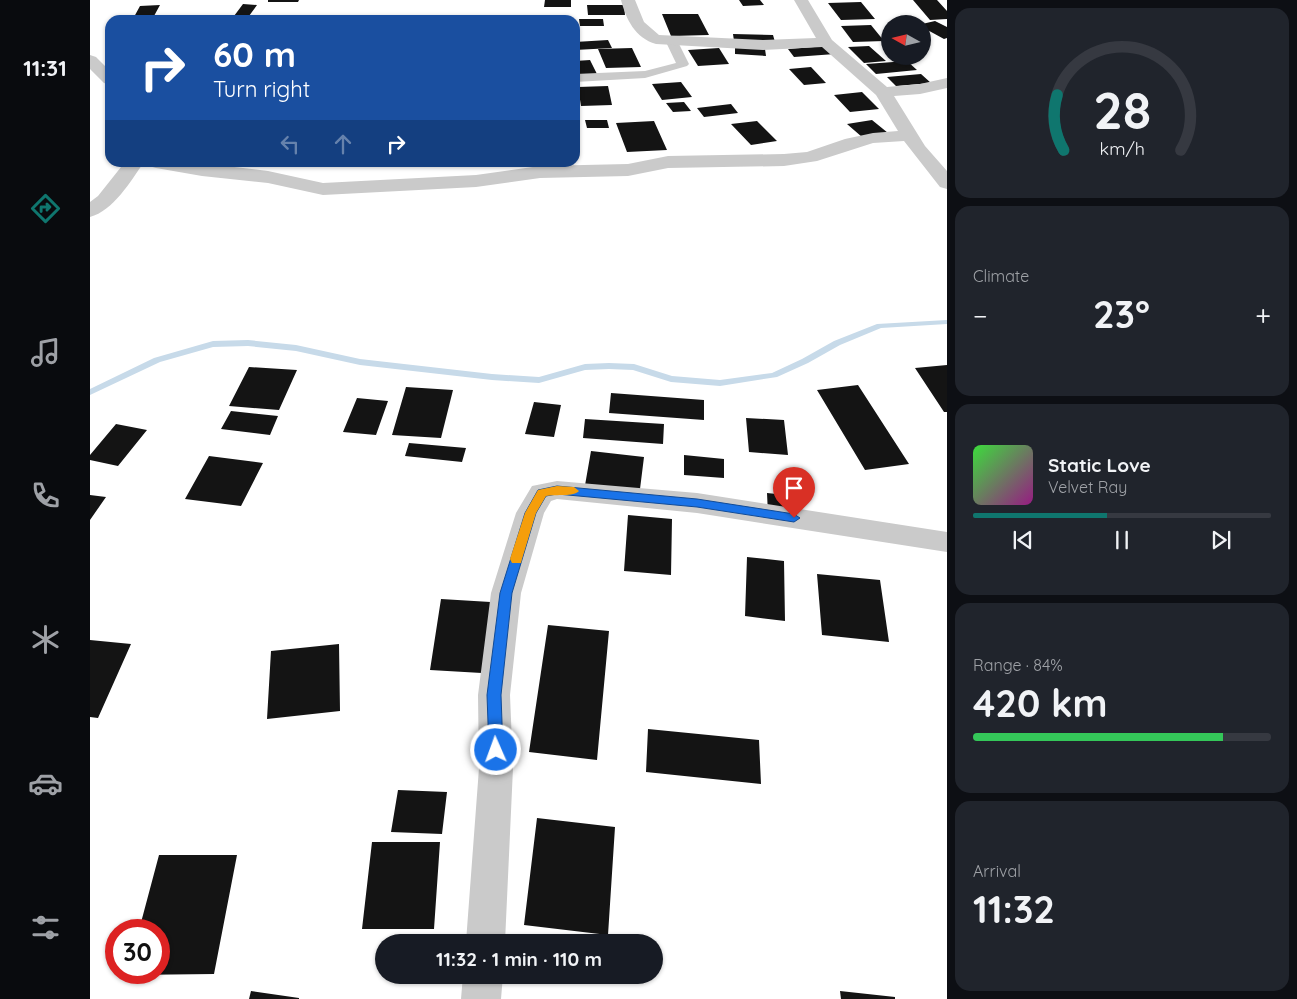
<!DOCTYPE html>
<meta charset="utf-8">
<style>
body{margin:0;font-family:Quicksand,sans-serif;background:#20242c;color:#f1f3f6;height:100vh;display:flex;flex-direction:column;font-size:19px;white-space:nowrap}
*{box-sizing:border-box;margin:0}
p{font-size:16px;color:#9ea1a6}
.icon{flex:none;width:28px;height:28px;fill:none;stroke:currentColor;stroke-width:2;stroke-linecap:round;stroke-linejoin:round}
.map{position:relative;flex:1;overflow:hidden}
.drawer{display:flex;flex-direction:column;gap:8px;padding:8px;background:#0d0f14;width:350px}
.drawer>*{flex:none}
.top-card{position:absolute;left:15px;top:15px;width:475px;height:152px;border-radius:15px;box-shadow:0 1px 4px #0004;background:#1a4fa0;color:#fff;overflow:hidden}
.needle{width:32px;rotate:278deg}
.controls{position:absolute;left:791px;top:15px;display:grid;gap:10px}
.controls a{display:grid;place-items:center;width:50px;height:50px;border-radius:50%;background:#171b24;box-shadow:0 1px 4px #0004;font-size:25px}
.speed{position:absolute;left:15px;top:919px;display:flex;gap:10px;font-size:25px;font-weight:700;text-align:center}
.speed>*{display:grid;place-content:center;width:65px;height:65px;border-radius:50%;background:#171b24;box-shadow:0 1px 4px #0004;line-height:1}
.speed .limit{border:8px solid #d22;background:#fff;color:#111}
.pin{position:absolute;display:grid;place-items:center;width:42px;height:42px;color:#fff;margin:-51px -21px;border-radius:50% 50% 50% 0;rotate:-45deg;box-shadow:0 0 5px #0007}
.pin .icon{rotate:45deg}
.me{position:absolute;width:55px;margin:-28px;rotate:358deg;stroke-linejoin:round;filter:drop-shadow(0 0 4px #0008)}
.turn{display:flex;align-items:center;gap:18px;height:105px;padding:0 25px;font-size:22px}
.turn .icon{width:65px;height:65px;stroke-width:2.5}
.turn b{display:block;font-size:35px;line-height:42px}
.lanes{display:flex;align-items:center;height:48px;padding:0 25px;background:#0003;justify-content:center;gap:25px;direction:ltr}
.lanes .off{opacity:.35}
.big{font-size:38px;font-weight:800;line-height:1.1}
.drawer .widget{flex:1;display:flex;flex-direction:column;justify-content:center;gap:8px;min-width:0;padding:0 18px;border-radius:15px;background:#20242c}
.drawer .dial{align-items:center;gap:0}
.dial svg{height:130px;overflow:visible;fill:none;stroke:#363941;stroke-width:7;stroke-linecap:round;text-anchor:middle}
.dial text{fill:#f1f3f6;stroke:none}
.song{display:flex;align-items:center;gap:15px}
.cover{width:60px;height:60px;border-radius:8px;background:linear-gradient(135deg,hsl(120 70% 55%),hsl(310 70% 35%))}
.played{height:5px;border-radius:2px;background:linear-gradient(90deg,#0f766e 45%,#363941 45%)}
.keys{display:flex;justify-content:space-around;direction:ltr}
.heat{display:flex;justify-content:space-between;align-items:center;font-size:28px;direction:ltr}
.charge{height:8px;border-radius:4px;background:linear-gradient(90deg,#34c759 84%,#363941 0)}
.trip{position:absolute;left:285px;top:934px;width:288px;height:50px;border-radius:25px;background:#171b24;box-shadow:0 1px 4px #0004;font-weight:800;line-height:50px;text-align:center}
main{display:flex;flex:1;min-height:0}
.tab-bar{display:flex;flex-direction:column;width:90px;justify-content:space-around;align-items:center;background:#090b0e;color:#9ea1a6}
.tab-bar .icon{width:35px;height:35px}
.tab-bar .current{color:#0f766e}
.tab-bar b{font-size:22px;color:#f1f3f6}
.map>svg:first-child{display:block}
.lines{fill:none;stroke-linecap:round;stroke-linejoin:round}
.stream{fill:#c7dae9;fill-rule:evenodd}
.building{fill:#141414}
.lane{fill:#cacaca;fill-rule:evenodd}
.street{fill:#cacaca;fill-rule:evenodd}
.route{fill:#1a73e8;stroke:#114b97}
.slow{fill:#f59e0b}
</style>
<main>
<nav class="tab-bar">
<b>11:31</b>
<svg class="icon current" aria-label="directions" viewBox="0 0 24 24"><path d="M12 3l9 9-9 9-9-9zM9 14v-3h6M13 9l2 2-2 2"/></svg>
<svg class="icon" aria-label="music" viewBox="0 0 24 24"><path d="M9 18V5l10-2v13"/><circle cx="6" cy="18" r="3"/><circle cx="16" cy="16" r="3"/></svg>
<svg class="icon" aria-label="phone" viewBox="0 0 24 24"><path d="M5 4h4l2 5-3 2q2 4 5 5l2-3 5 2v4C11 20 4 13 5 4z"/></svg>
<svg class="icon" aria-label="climate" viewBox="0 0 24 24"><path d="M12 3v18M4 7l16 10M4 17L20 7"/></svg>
<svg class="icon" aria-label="car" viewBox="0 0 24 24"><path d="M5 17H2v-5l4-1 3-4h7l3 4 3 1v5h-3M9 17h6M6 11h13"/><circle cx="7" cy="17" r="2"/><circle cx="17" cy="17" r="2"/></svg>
<svg class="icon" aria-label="filters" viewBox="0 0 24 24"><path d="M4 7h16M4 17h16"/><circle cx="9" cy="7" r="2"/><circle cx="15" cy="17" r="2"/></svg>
</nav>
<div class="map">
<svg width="857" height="999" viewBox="0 0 857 999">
<rect width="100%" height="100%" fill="#fff"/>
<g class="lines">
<path class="stream" d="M857,320v4l-66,4 -41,17 -32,18 -31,14 -57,9 -49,-4 -38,-12 -24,-1 -24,1 -46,13 -47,-3 -132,-15 -64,-14 -48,-5 -35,1 -53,15 -70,33v-6l64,-31 59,-17 35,-1 48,5 64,14 132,15 47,3 46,-13 24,-1 25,1 38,12 48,4 52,-7 30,-14 32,-18 43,-17z"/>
</g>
<path class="building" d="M178,0h31l-1,2h-30z
M455,0h26v7h-27z
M649,0h21l4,5 -21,1z
M823,0h24l10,11v8l-17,1z
M771,2l14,17 -34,1 -13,-17z
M153,4l14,1 -8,11h-15z
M70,5l-6,11 -20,1 6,-11z
M497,5h37l1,10h-37z
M572,14h36l11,21 -38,1z
M489,19h24l1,7h-24z
M845,21l12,6v11l-3,1 -22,-12v-3z
M781,25l13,16 -31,1 -12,-16z
M643,34l40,1 2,7 -41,-1z
M518,40l4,8 -37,2v-8z
M738,46l7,8 -41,3 -6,-8z
M779,46l17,15 -22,2 -16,-16z
M645,47l30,2 1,7 -31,-2z
M542,48l9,19 -35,1 -8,-19z
M629,48l10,16 -31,2 -10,-16z
M500,60l7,14 -22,2v-15z
M817,61l10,9 -41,4 -10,-10z
M721,67l15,16 -22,2 -15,-16z
M831,74l10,9 -35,3 -9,-9z
M591,82l11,15 -30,3 -10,-16z
M518,86l4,19 -31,1 -3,-19z
M772,92l17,17 -29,3 -16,-17z
M594,102l7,9 -18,1 -7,-9z
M641,104l7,9 -34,4 -7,-9z
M495,120h22l2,8h-22z
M782,120l16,13 -26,4 -15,-13z
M564,121l13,29 -40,2 -11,-29z
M667,121l20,20 -26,4 -20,-21z
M857,365v47h-3l-29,-44z
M159,367l48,3 -18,40 -50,-4z
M768,385l51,79 -44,6 -48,-80z
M316,387l47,3 -12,48 -49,-3z
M521,393l93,7v20l-95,-7z
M267,398l31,3 -12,34 -33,-3z
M444,402l27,3 -7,32 -29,-3z
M141,411l47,5 -8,19 -49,-6z
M656,418l38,2 4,35 -39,-3z
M495,419l79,5 -1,20 -80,-6z
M26,424l31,6 -29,36 -28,-6v-5z
M319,443l57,5 -4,14 -57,-6z
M501,451l53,6 -5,40 -55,-6z
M594,455l40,4v19l-40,-3z
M119,456l54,7 -22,43 -56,-7z
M677,493l29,3 2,20 -30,-2z
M0,495l16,2 -16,23z
M538,515l44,4 -1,56 -47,-4z
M657,557l37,4 1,60 -40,-5z
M727,574l63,6 9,62 -67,-7z
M351,599l66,4 -8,71 -69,-4z
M458,625l61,6 -12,129 -68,-8z
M0,640l41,4 -33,74 -8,-1z
M249,644l1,67 -73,8 4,-68z
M558,729l111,11 2,44 -115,-12z
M308,790l49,2 -5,42 -51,-2z
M447,818l78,9 -7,108 -84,-10z
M282,842h68l-6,87h-72z
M69,855h78l-23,119 -86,1 1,-3h30v-42h-20z
M161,991l48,7v1h-50z
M750,991l55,6v2h-54z"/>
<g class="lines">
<path class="lane" d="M581,37l6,3 12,24 -2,2 -42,12 -70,4v-8l70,-3 31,-8 -11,-23z"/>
<path class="street" d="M531,0h14l9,22 15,13 104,5 53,-2 -22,-38h14l24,40 55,47 33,-3 27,-6v10l-27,6 -26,2 31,50 22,25v18l-7,-2 -36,-46 -31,2 -56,18 -33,5 -116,2 -40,8 -88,2 -64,9 -153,8 -55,-12 -66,-7 -46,-8 -7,-2 -2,-4h44l77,9 55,12 153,-8 64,-9 88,-2 40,-8 116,-2 23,-2 38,-13 28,-6 25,-2 -22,-36 -54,-48 -59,3 -107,-6c-21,-6 -30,-25 -35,-44z
M0,55l6,2 14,14v14l-6,-2 -14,-14z
M35,162h19c-13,19 -31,49 -54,55v-15l8,-6z
M467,481l140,12 250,39v20l-250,-39 -140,-14 -6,2 -7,12 -23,80 -11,102 3,73 -8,174h-39l13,-174 -1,-73 13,-102 25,-80 16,-27z
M373,975h40l-2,24h-40z"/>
</g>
<path class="route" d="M467,486l140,13 97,15 6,4 -6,4 -97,-15 -140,-13 -11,2 -10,17 -24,80 -11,102 2,55 -2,4 -5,2 -5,-2 -2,-4 -2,-55 13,-102 25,-80 13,-23z"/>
<path class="slow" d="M467,486l17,1 5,4c-5,6 -23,3 -33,5l-10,17 -14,46 -1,4h-9l-2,-4 15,-46 13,-23z"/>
</svg>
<div class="controls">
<a><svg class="needle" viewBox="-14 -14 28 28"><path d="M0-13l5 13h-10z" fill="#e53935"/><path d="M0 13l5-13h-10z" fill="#9ea1a6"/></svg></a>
</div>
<div class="speed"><div class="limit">30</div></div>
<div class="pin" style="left:704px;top:518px;background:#d93025"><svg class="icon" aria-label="arrive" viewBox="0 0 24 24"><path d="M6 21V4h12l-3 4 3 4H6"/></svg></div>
<svg class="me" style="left:406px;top:750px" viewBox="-20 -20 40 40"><circle r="17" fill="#1a73e8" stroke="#fff" stroke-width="3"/><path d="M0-11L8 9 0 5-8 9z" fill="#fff"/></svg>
<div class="trip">11:32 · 1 min · 110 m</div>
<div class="top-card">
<div class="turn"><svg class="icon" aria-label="right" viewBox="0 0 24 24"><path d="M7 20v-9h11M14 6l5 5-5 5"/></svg><div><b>60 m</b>Turn right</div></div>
<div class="lanes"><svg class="icon off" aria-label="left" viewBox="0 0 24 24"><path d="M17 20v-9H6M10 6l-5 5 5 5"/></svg><svg class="icon off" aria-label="ahead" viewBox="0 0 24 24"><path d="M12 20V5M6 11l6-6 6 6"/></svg><svg class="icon" aria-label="right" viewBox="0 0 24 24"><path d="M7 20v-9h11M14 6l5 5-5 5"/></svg></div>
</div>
</div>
<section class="drawer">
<div class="widget dial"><svg viewBox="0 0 100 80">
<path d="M14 69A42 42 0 1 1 86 69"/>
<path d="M14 69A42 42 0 0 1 10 35" stroke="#0f766e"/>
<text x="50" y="56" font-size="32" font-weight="700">28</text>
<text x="50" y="72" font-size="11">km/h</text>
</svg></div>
<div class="widget"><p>Climate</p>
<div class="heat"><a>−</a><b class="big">23°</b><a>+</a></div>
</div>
<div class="widget">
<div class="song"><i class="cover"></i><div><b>Static Love</b><p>Velvet Ray</p></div></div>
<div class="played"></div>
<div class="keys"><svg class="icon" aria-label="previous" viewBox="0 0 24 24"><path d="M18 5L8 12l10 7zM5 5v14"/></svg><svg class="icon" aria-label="pause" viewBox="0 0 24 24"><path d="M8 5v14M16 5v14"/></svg><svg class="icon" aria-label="next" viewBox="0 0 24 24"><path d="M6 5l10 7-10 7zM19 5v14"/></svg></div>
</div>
<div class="widget"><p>Range · 84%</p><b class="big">420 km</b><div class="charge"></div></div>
<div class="widget"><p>Arrival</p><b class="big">11:32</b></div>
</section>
</main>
